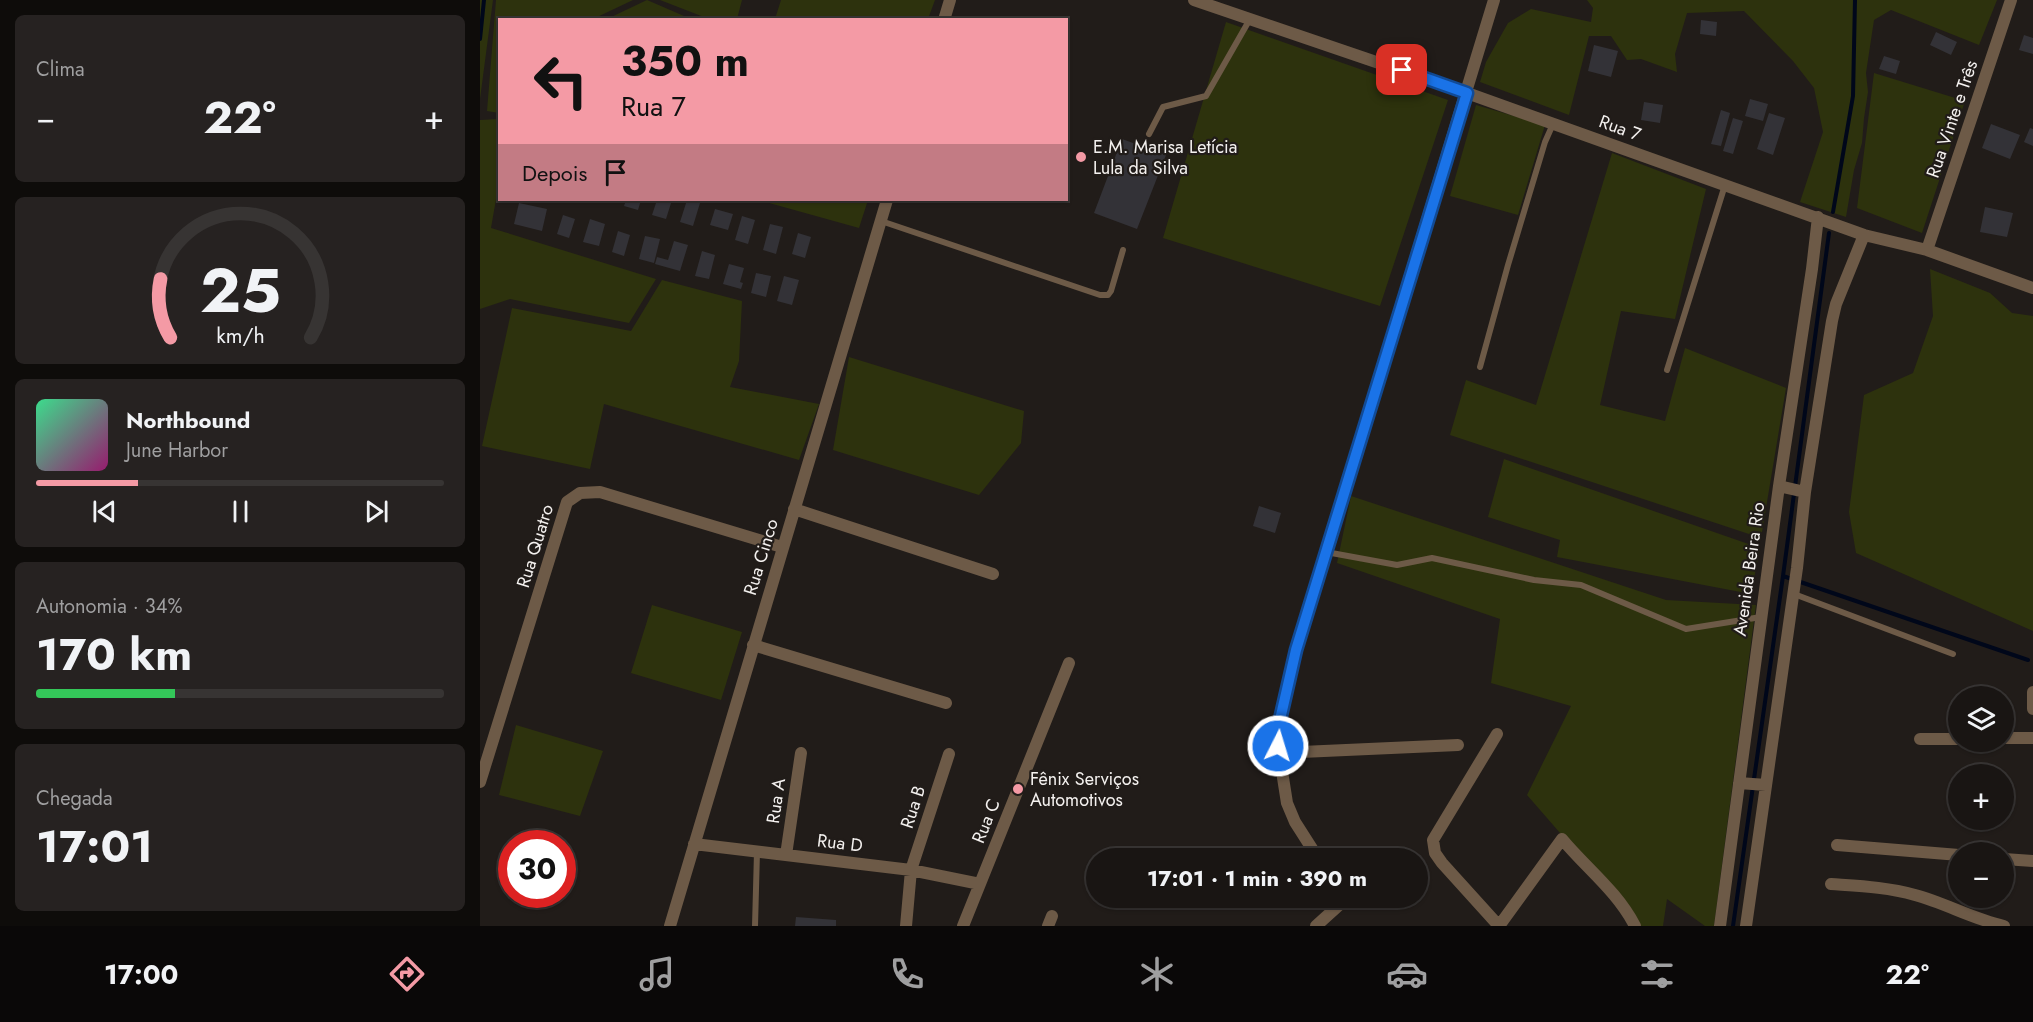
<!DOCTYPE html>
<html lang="pt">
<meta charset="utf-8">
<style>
body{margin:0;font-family:Jost,sans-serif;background:#262221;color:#f1f3f6;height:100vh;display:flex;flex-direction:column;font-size:22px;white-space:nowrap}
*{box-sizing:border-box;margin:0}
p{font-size:20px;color:#9f9fa0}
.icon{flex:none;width:33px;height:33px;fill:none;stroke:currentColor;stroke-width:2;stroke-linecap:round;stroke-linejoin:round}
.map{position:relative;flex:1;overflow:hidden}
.details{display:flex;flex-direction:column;gap:15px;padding:15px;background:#0e0c0a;width:480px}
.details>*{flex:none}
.hud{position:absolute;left:18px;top:18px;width:570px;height:183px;border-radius:0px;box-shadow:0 2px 4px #0004,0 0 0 2px #373433;background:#f49aa5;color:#111;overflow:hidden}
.fabs{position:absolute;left:1468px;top:686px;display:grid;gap:12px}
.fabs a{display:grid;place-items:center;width:66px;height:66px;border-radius:50%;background:#191513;box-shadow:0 2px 4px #0004,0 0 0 2px #373433;font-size:30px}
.speed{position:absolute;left:18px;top:830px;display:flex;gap:12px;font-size:30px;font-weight:700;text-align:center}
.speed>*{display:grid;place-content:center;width:78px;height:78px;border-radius:50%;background:#191513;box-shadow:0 2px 4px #0004,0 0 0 2px #373433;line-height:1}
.speed .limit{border:9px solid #d22;background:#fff;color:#111}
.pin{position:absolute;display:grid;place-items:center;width:51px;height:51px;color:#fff;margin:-26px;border-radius:12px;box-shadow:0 3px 9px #0006}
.me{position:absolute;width:66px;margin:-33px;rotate:5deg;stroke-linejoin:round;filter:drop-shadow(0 0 4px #0008)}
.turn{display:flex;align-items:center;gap:21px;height:126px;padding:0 24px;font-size:27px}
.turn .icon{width:78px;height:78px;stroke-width:2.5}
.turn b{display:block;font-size:42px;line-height:51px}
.then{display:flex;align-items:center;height:57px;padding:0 24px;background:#0003;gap:12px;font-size:22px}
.big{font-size:45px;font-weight:700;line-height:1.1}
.details .card{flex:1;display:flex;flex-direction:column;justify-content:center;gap:9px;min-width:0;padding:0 21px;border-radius:9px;background:#262221}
.details .dial{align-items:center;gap:0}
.dial svg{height:156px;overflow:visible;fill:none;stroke:#373433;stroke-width:7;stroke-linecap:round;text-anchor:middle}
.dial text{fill:#f1f3f6;stroke:none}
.song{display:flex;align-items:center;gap:18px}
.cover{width:72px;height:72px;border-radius:9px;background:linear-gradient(135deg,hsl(150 70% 55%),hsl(320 70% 35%))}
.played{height:6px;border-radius:3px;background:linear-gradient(90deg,#f49aa5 25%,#373433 25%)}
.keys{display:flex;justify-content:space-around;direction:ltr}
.heat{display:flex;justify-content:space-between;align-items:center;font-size:33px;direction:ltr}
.charge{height:9px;border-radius:4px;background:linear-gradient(90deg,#34c759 34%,#373433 0)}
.trip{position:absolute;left:606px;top:848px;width:342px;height:60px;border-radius:30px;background:#191513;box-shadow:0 2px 4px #0004,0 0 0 2px #373433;font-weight:700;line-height:60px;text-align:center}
.dock{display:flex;height:96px;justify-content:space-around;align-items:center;background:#0a0808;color:#9f9fa0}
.dock .icon{width:42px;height:42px}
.dock .on{color:#f49aa5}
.dock b{font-size:27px;color:#f1f3f6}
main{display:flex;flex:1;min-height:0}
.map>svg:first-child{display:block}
.green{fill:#2d320d}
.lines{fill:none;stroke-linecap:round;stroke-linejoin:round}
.stream{stroke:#00071a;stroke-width:4}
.building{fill:#333237}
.service{stroke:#6d5a47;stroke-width:6}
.minor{stroke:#6d5a47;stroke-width:12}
.route-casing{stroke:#114b97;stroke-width:15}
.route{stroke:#1a73e8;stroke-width:10}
.poi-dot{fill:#f49aa5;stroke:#211c19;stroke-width:2}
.labels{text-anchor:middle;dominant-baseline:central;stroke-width:4.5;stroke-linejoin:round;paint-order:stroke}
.street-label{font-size:18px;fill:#f4f1ef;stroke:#211c19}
.poi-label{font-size:18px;fill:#f4f1ef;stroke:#211c19;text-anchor:start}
</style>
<main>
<section class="details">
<div class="card"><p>Clima</p>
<div class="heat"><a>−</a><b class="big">22°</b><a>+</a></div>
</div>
<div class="card dial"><svg viewBox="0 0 100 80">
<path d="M14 69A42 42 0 1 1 86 69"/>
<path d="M14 69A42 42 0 0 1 9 39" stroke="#f49aa5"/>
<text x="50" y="56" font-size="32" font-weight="700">25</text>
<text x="50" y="72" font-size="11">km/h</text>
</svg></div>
<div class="card">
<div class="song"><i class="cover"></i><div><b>Northbound</b><p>June Harbor</p></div></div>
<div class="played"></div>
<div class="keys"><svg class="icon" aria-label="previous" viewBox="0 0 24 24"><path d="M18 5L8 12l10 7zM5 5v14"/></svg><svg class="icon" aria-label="pause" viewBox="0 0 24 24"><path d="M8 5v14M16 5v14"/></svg><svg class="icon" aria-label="next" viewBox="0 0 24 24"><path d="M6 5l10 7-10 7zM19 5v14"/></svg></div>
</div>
<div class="card"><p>Autonomia · 34%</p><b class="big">170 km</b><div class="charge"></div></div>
<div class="card"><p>Chegada</p><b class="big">17:01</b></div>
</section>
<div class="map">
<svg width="1553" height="926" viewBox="0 0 1553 926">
<rect width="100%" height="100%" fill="#211c19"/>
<path class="green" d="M0,0h13l-13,99z
M16,0h137l-40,19 -93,1 -1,93 -12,-2z
M167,0l44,19h-84z
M180,0h82l-5,19h-28z
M301,0h154l-7,19h-153z
M1107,0h410l-18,45 -88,-35 -17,10 -8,53 2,19 -4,26 -2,25 -8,27 -8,47 -46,-15 23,-70 -9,-44 -21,-27 -49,-50 -57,2 -12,41 2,18 -36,-13 -14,1 -16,-24h-22l-20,79 -89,-33 6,-20 22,-39 23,-14 60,13 2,-14z
M746,22l222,78 -68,206 -217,-68z
M1394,73l91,28 -43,132 -65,-25z
M996,105l69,20 -27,90 -68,-19z
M19,119v63l-8,46 165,51 -27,44 -119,-24 -30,10v-189z
M1132,153l94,36 -31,130 -54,-8 -21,94 65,16 20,-73 101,40 -25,150 -311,-103 16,-55 70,25z
M278,200h110l-9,28z
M1450,269l60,24 22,20 21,3v315l-177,-78 -7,-41 15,-117 49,-22 20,-57z
M182,280l80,21 -3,60 -9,26 89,17 -20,56 -195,-56 -14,65 -108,-23 30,-138 119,23z
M369,357l175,54 -3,32 -42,52 -146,-45z
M1024,459l256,89 -9,46 -194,-37 3,-17 -72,-23z
M871,496l315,104 90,5 -42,321h-9l-38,-27 -4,27h-22l-114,-131 44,-89 -80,-23 9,-64 -163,-56z
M172,605l90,27 -21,68 -90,-27z
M36,725l87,26 -23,65 -81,-21z"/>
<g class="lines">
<path class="stream" d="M0,39l4,-39
M1353,212l20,-116 2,-96
M1349,233l-46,343 245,84
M1253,926l50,-350"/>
</g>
<path class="building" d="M1221,20l16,2 -1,14 -16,-2z
M1456,32l21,10 -6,13 -21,-10z
M1544,35l9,3v16l-14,-4z
M1114,45l24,6 -7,26 -23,-6z
M1404,56l16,5 -4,13 -17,-5z
M1270,99l18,5 -5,17 -18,-5z
M1164,102l19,3 -3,18 -19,-3z
M1241,110l9,3 -9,33 -10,-2z
M1289,113l16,5 -12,37 -16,-6z
M1253,118l10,3 -10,33 -10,-3z
M1511,124l29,11 -10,24 -28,-11z
M1550,128l3,1v17l-9,-4z
M642,139l44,16 -29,74 -43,-16z
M146,200h15l-3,10 -14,-4z
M177,200h15l-6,19 -14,-4z
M207,200l13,3 -7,23 -13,-4z
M39,203l28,6 -5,22 -28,-7z
M1505,207l28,6 -6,24 -27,-5z
M235,209l18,5 -5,16 -18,-5z
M83,215l12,4 -6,19 -12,-4z
M262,216l13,4 -7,24 -13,-4z
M110,219l15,5 -6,22 -16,-4z
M290,224l13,3 -7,27 -13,-4z
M138,231l12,4 -6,21 -12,-4z
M318,233l13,4 -6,21 -13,-4z
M165,236l15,3 -6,24 -15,-4z
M194,241l14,4 -8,26 -25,-7 2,-7 11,3z
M222,251l13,4 -6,24 -14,-3z
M249,264l15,4 -4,14 3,1 -2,6 -18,-5z
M276,273l15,3 -5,21 -15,-4z
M304,276l15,4 -7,25 -15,-4z
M779,506l22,7 -6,20 -22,-7z
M316,917l40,3v6h-41z"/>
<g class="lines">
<path class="service" d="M669,134l14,-27 43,-11 44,-77
M401,221l219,74h8l3,-4 12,-41
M1000,367l28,-102 37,-123 8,-18
M1187,370l58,-185
M846,552l71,13 35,-7 102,22 47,5 105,44 75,-12
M1314,594l159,60
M275,926l2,-74"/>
<path class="minor" d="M714,0l273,93 397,142 63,15 106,38
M464,20l6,-20
M1447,250l84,-250
M1299,486l26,6
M314,509l199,65
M273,645l193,58
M1553,692v17
M1017,734l-64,106 2,13 7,10 57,63
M1524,738h29
M1440,739h39
M799,753l179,-8
M0,782l87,-280 13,-9 20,-1 182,55
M1259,783l27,2
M214,844l217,26 69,14
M1357,845l122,10
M306,855l15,-102
M838,858l-23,-36 -8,-19 -9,-57 1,-22 17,-74 198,-650
M1524,859l29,2
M1351,884c28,2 56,3 84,11 30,8 58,24 89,31
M190,926l217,-726
M426,926l5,-56 38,-116
M483,926l106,-263
M568,926l4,-10
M836,926l22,-20 3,-9
M1019,926l63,-87c24,29 55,52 73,87
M1240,926l59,-440 33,-217 6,-52
M1266,926l51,-358 8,-76 27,-171 4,-17 28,-69"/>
</g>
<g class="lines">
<g class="route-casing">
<path id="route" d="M798,746l1,-22 17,-74 171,-557 -65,-23"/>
</g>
<use href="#route" class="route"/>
</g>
<g class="poi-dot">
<circle cx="601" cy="157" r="6"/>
<circle cx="538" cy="789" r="6"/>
</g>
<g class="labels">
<g class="street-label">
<text transform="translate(1472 119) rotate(-71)">Rua Vinte e Três</text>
<text transform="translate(1140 128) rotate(20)">Rua 7</text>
<text transform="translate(55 546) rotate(-73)">Rua Quatro</text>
<text transform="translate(281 557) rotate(-73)">Rua Cinco</text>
<text transform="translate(1269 569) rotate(-82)">Avenida Beira Rio</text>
<text transform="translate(296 801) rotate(-82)">Rua A</text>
<text transform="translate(433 807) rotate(-72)">Rua B</text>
<text transform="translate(506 821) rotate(-68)">Rua C</text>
<text transform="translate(360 843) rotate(7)">Rua D</text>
</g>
<g class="poi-label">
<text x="613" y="147">E.M. Marisa Letícia<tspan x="613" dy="21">Lula da Silva</tspan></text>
<text x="550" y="779">Fênix Serviços<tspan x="550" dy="21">Automotivos</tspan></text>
</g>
</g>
</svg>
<div class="fabs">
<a><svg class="icon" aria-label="layers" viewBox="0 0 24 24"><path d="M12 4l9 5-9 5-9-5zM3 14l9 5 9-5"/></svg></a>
<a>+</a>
<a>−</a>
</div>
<div class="speed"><div class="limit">30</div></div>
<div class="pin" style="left:922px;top:70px;background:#d93025"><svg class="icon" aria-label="arrive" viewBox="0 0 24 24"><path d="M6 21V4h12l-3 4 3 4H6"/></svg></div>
<svg class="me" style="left:798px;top:746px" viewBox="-20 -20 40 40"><circle r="17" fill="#1a73e8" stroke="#fff" stroke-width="3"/><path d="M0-11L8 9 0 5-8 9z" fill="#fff"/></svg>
<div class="trip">17:01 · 1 min · 390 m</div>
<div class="hud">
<div class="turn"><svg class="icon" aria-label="left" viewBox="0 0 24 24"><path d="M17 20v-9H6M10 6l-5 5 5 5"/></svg><div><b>350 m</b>Rua 7</div></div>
<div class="then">Depois<svg class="icon" aria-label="arrive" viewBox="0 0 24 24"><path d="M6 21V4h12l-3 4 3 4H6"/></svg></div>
</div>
</div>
</main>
<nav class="dock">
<b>17:00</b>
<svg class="icon on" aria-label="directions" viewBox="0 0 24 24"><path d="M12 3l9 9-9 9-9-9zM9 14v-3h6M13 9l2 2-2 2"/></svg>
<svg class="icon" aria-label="music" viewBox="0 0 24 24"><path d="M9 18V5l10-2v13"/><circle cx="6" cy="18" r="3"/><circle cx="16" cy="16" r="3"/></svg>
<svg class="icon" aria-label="phone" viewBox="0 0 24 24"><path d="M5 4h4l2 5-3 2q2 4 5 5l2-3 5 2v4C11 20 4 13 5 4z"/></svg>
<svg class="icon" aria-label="climate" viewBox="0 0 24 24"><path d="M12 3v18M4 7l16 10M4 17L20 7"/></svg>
<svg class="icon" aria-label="car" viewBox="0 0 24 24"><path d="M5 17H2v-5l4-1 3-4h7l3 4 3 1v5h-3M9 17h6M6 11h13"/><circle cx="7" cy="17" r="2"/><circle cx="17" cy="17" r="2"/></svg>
<svg class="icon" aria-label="filters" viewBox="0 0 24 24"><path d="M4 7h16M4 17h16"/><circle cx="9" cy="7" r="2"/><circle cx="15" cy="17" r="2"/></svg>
<b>22°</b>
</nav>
